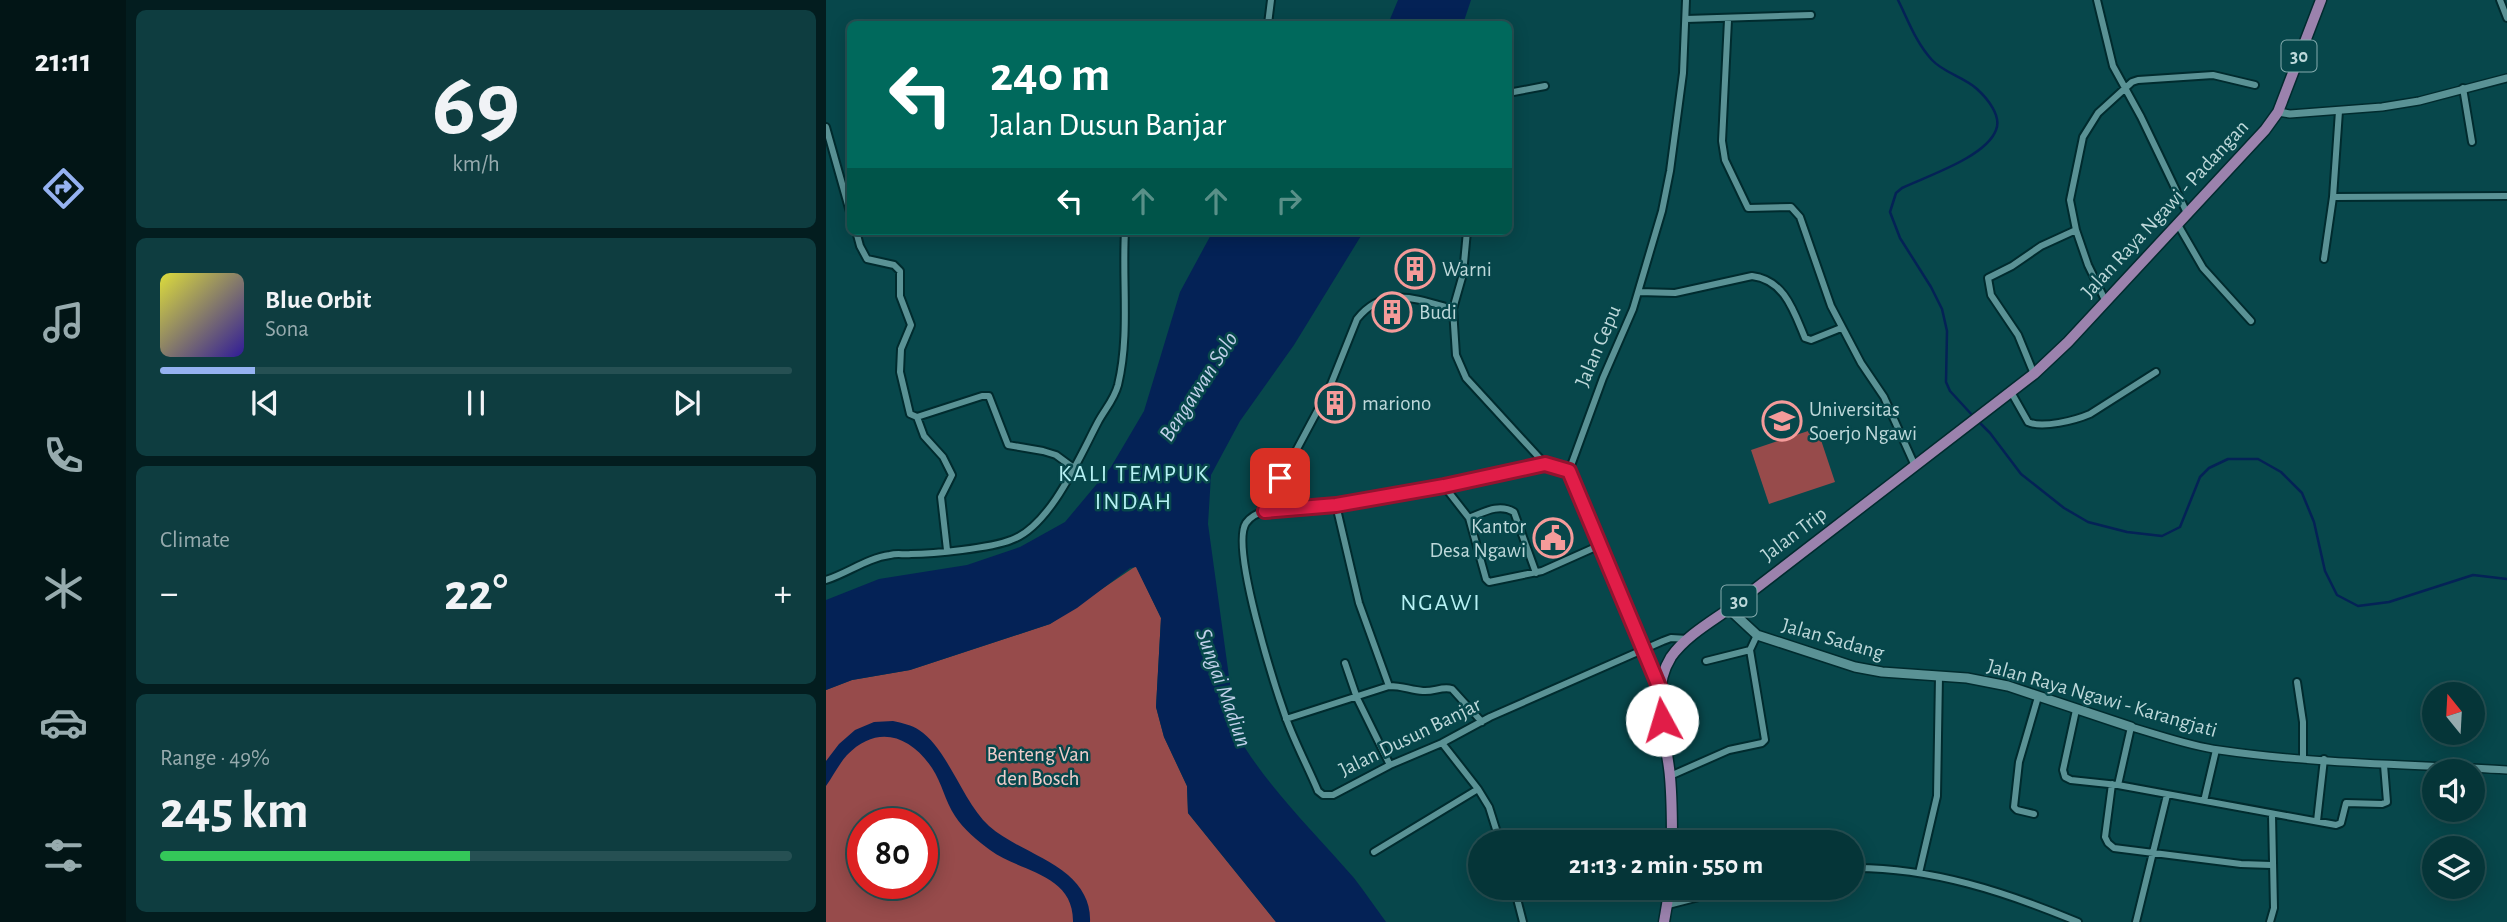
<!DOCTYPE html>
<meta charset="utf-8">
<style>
body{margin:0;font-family:"Alegreya Sans",sans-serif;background:#0e3d40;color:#f1f3f6;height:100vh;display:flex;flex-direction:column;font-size:26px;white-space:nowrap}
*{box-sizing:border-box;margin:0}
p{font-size:23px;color:#97abae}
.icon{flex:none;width:38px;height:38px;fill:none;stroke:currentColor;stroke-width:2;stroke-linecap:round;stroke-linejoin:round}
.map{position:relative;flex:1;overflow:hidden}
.panel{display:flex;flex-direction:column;gap:10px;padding:10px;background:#031d1f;width:700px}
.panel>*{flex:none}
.top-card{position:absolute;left:21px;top:21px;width:665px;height:214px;border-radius:10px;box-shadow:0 4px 18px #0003,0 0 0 2px #265053;background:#00695c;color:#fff;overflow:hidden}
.needle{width:46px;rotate:342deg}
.controls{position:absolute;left:1596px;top:682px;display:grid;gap:14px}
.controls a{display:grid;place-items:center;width:63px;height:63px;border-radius:50%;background:#053538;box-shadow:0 4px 18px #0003,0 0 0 2px #265053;font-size:35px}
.speed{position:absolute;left:21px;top:808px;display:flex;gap:14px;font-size:35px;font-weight:700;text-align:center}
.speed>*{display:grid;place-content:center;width:91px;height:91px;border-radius:50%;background:#053538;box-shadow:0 4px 18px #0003,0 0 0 2px #265053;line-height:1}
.speed .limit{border:10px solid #d22;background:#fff;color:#111}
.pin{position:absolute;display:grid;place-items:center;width:60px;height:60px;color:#fff;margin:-30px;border-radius:14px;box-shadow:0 4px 10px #0006}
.me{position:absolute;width:77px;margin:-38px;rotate:354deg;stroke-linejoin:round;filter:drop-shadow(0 0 5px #0008)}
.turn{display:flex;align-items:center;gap:24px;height:147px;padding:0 28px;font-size:32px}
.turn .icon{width:91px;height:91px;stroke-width:2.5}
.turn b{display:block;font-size:49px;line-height:60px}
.lanes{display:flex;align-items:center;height:66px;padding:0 28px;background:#0003;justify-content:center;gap:35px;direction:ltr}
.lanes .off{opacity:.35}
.big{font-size:52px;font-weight:600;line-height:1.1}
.panel .card{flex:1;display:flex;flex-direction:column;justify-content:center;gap:10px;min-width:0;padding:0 24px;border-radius:10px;background:#0e3d40}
.panel .dial{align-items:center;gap:0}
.dial b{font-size:91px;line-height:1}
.song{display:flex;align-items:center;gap:21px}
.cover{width:84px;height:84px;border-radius:10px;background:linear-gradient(135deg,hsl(60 70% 55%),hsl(250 70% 35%))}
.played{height:7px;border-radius:4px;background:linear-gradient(90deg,#95b2f1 15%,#265053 15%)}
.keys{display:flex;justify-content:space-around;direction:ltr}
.heat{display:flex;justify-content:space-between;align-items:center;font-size:38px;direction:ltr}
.charge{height:10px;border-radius:5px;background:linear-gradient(90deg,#34c759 49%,#265053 0)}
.trip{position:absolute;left:642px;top:830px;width:396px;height:70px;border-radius:35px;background:#053538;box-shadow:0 4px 18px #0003,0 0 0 2px #265053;font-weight:600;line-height:70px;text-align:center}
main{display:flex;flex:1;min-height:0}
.dock{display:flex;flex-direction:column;width:126px;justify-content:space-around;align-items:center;background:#021516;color:#97abae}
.dock .icon{width:49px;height:49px}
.dock .current{color:#95b2f1}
.dock b{font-size:32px;color:#f1f3f6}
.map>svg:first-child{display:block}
.green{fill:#974b4b;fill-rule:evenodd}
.water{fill:#042256}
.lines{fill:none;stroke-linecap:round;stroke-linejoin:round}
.stream{stroke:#042256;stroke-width:2.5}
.minor-casing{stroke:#002b2e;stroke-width:10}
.tertiary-casing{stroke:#002b2e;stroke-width:10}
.secondary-casing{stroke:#002b2e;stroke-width:12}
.trunk-casing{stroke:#002b2e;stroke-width:13}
.minor{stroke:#5a9295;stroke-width:6}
.tertiary{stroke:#5a9295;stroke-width:7}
.secondary{stroke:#5a9295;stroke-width:9}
.trunk{stroke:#9b82ad;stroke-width:10}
.route-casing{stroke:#92132f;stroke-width:18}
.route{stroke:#e11d48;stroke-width:12}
.labels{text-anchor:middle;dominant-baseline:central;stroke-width:5;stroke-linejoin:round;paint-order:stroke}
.shield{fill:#07474b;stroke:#86acaf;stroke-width:2}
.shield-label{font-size:19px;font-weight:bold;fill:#bdd8da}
.street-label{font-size:21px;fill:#bdd8da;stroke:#07474b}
.poi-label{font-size:21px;fill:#bdd8da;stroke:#07474b;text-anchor:start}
.park-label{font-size:21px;fill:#f0cdcb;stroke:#07474b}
.water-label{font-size:23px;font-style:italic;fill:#c1d0ea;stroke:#07474b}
.quarter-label{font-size:24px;letter-spacing:2px;fill:#b6f1f4;stroke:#07474b}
</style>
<main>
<nav class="dock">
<b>21:11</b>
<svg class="icon current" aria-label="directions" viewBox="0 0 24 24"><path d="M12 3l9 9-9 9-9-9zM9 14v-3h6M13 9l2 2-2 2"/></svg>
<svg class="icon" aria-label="music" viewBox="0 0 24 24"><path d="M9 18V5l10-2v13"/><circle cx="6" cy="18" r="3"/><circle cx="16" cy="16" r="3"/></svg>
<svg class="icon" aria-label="phone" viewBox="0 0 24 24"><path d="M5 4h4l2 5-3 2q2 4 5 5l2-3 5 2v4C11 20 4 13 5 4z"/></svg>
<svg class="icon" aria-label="climate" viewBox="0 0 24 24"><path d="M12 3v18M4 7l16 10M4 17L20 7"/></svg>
<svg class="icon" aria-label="car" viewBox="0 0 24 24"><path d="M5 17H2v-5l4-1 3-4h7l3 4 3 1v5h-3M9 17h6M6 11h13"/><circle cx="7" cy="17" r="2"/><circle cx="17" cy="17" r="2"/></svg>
<svg class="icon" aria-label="filters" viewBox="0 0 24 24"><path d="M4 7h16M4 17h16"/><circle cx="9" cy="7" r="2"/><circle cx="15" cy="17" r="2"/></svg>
</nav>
<section class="panel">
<div class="card dial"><b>69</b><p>km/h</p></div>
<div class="card">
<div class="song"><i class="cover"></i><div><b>Blue Orbit</b><p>Sona</p></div></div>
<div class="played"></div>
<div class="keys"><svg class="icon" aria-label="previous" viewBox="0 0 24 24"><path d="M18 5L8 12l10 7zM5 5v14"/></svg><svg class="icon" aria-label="pause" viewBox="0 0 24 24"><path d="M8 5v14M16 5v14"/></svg><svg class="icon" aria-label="next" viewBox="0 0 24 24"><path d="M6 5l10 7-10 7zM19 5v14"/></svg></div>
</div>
<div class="card"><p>Climate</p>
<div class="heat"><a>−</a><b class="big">22°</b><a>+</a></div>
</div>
<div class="card"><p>Range · 49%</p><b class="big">245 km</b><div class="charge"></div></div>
</section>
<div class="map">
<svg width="1681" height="922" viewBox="0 0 1681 922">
<rect width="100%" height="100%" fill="#07474b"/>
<path class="green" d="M991,428l18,54 -66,22 -18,-54z
M310,566l25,52 -5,89 8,30 23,49 1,27 88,109h-450v-232l26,-10 58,-10 140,-46zM37,824h59v60h-59z"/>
<path class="water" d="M572,0h73l-8,24h-75z
M387,231h151l-70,114 -54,76 -29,54 -3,49 29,211c32,54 76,96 117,143 11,14 21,29 32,44h-110l-88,-109 -1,-27 -23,-49 -8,-30 5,-89 -25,-51 -6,1 -53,40 -27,16 -140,46 -58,10 -26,10v-90l53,-21 88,-14 53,-18 45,-25 46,-55 33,-56 36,-119z
M67,721c9,2 19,4 26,9 29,19 43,71 70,96 23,20 55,29 79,49 14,12 23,28 22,47h-17c1,-49 -54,-50 -83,-72 -12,-9 -27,-21 -35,-34 -10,-15 -13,-33 -23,-48 -22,-33 -55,-44 -85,-13 -8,9 -14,21 -21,31v-25l13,-17 16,-14 19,-8z"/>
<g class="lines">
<path class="stream" d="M1072,0c10,20 18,43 34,60 12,13 32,17 45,29 10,9 25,27 19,41 -10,27 -69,46 -94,58l-6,5 -6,19 10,26 31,49 11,22 5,22 -1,51 4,9 23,25
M1151,420l13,13 31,41 43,34 24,14 39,10 35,4 18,-9 20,-50 9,-9 19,-9h30l23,13 21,21 12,29 11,49 12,24 21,11 31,-4 84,-27 34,4"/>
<g class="minor-casing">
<path id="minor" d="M1271,0l16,66 28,51 46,96
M1674,0l7,18
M860,19l125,-4
M902,20l-6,121 3,19 23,48 43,-1 9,10 31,89 30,57 23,34 31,69
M442,24l3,-24
M1637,88l9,54
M682,93l37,-7
M0,127l24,85
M1507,197l174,-1
M1351,223l26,45 48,53
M1250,230l12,35 17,35
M30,231l4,15 7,13 27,6 6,6v25l11,29 -10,24 -1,23 10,42 7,3 65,-21h7l19,49 35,6 13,4 19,14
M641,231l-4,43 -10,35 3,46 10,23 79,86 24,7
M1498,259l9,-62 6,-86
M813,292l36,1 77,-17c33,4 42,36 53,62l6,2 30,-12
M1208,374l-16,-39 -27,-40 -3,-17 24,-12 29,-20 35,-16 -6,-30 13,-63 15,-24 34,-31 6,-2 75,-5 42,10
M1185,392l17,30c14,7 48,-2 62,-8l66,-42
M91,417l7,19 19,21 9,18 -11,22 6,53
M719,464c-79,17 -159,37 -239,43 -19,2 -48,-1 -60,16 -16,24 29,164 40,195 9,25 22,49 32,73l5,4h10l57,-30 52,-22 48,-26 173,-76 8,-3 17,1
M618,486l25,32 17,61 3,3 53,-11 56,-25
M510,505l23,98 30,83
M438,511l65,-122 28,-70c27,-34 60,-20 96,-10
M643,518c15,-6 30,-15 45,-6l22,61
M0,580c22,-7 41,-22 64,-25 7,-2 14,0 21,-1 23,0 80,-6 100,-14 39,-13 69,-84 87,-118 7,-13 16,-22 20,-37 12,-50 4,-103 7,-154
M880,661l44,-11
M519,663l12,35 33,67
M1471,682l6,40v37
M833,687l-90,-216 34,-93 30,-69 29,-98 8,-40 13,-98 3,-73
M1250,710l-13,60 2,7 6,3 47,5 218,40 5,-2 5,-20 36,1 5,-2 -3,-37
M460,719l103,-33c14,0 21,4 34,5 11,1 19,-5 29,-2l30,33
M616,743l36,46 11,18 11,35
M844,776l59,-26 33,-7 3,-3 -15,-90 7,-15
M1286,784l-7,53 3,6 6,5 127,16 30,1
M1292,785l13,-58
M1378,801l12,-51
M1208,814l-17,-4 -3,-3 5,-45 19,-65
M1491,821l7,-62
M548,852l104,-63
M1026,868c78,-1 154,24 226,54
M1093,873l18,-77 2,-120
M688,887l9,35
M953,887l17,4 6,-4
M842,905l70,-18
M1310,922l31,-127
M1444,922l4,-14 -2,-93"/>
</g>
<g class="tertiary-casing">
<path id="tertiary" d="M1452,112l12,2 92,-7 37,-6 88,-23
M1305,727c29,8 58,19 88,23 95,14 192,14 288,20"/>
</g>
<g class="secondary-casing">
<path id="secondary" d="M903,609l28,26 98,32 27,5 85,6 41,8 123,41"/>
</g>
<g class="trunk-casing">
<path id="trunk" d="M846,842c0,-22 0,-43 -2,-65 -3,-39 -22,-83 1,-120 14,-20 38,-34 58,-48l305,-235 34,-32 197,-212 13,-18 43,-112
M838,922l6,-35"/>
</g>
<use href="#minor" class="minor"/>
<use href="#tertiary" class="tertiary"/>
<use href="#secondary" class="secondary"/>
<use href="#trunk" class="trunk"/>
</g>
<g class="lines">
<g class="route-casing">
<path id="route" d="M454,478l-15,33 71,-6 108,-19 101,-22 24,7 91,218 2,31"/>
</g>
<use href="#route" class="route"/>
</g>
<defs>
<g id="building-ring" transform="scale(2.0125)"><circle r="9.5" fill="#07474b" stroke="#f59b9a" stroke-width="1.5"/><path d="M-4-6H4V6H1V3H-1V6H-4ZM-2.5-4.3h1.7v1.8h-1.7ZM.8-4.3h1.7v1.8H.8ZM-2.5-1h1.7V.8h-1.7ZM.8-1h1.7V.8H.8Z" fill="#f59b9a"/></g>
<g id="university-ring" transform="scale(2.0125)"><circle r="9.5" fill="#07474b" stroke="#f59b9a" stroke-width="1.5"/><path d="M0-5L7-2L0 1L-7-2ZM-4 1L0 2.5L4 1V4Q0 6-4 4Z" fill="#f59b9a"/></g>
<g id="civic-ring" transform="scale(2.0125)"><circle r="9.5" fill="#07474b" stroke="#f59b9a" stroke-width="1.5"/><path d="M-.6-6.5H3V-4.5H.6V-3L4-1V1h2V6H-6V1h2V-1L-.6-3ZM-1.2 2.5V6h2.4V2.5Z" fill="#f59b9a"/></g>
</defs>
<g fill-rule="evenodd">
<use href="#building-ring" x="589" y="269"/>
<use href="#building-ring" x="566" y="312"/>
<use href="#building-ring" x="509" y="403"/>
<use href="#university-ring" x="956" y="421"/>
<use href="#civic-ring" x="727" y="538"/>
</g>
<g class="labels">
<g class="shield">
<rect x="1455.5" y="40.5" width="35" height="31" rx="5"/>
<rect x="895.5" y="585.5" width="35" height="31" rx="5"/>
</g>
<g class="shield-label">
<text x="1473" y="56">30</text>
<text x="913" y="601">30</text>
</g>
<g class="street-label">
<text transform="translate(1339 209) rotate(-47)">Jalan Raya Ngawi - Padangan</text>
<text transform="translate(772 346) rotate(-67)">Jalan Cepu</text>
<text transform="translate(968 534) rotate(-37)">Jalan Trip</text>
<text transform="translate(1007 639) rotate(16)">Jalan Sadang</text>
<text transform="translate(1276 698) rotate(16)">Jalan Raya Ngawi - Karangjati</text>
<text transform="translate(584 737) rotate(-26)">Jalan Dusun Banjar</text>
</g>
<g class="poi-label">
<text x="616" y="269">Warni</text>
<text x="593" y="312">Budi</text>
<text x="536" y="403">mariono</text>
<text x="983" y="409">Universitas<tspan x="983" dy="24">Soerjo Ngawi</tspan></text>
<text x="700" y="526" text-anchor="end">Kantor<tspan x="700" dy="24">Desa Ngawi</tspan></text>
</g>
<g class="park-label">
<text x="212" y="754">Benteng Van<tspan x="212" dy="24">den Bosch</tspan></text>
</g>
<g class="water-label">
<text transform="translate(373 387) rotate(-57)">Bengawan Solo</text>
<text transform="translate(397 688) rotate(70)">Sungai Madiun</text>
</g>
<g class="quarter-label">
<text x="308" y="474">KALI TEMPUK<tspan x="308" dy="28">INDAH</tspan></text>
<text x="615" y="603">NGAWI</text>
</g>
</g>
</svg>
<div class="controls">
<a><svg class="needle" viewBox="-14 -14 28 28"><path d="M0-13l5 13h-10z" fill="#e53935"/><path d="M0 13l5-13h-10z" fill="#97abae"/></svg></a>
<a><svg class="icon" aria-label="sound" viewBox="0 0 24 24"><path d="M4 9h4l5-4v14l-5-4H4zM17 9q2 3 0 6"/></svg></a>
<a><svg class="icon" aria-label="layers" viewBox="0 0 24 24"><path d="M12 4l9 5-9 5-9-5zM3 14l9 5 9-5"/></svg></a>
</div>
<div class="speed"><div class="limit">80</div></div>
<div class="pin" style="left:454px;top:478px;background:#d93025"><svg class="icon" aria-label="arrive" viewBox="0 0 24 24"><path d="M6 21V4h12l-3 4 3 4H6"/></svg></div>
<svg class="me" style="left:836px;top:720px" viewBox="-20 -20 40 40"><circle r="19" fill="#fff"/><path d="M0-13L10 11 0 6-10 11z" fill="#e11d48"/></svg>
<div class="trip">21:13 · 2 min · 550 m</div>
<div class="top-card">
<div class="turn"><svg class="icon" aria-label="left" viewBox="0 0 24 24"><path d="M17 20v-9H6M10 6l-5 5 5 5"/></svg><div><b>240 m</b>Jalan Dusun Banjar</div></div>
<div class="lanes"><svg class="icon" aria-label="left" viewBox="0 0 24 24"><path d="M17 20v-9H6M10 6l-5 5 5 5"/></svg><svg class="icon off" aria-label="ahead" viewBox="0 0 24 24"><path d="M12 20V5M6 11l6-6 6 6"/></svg><svg class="icon off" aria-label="ahead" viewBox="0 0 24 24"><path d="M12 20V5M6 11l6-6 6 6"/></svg><svg class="icon off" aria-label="right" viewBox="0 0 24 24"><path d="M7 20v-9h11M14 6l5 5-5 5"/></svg></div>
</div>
</div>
</main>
